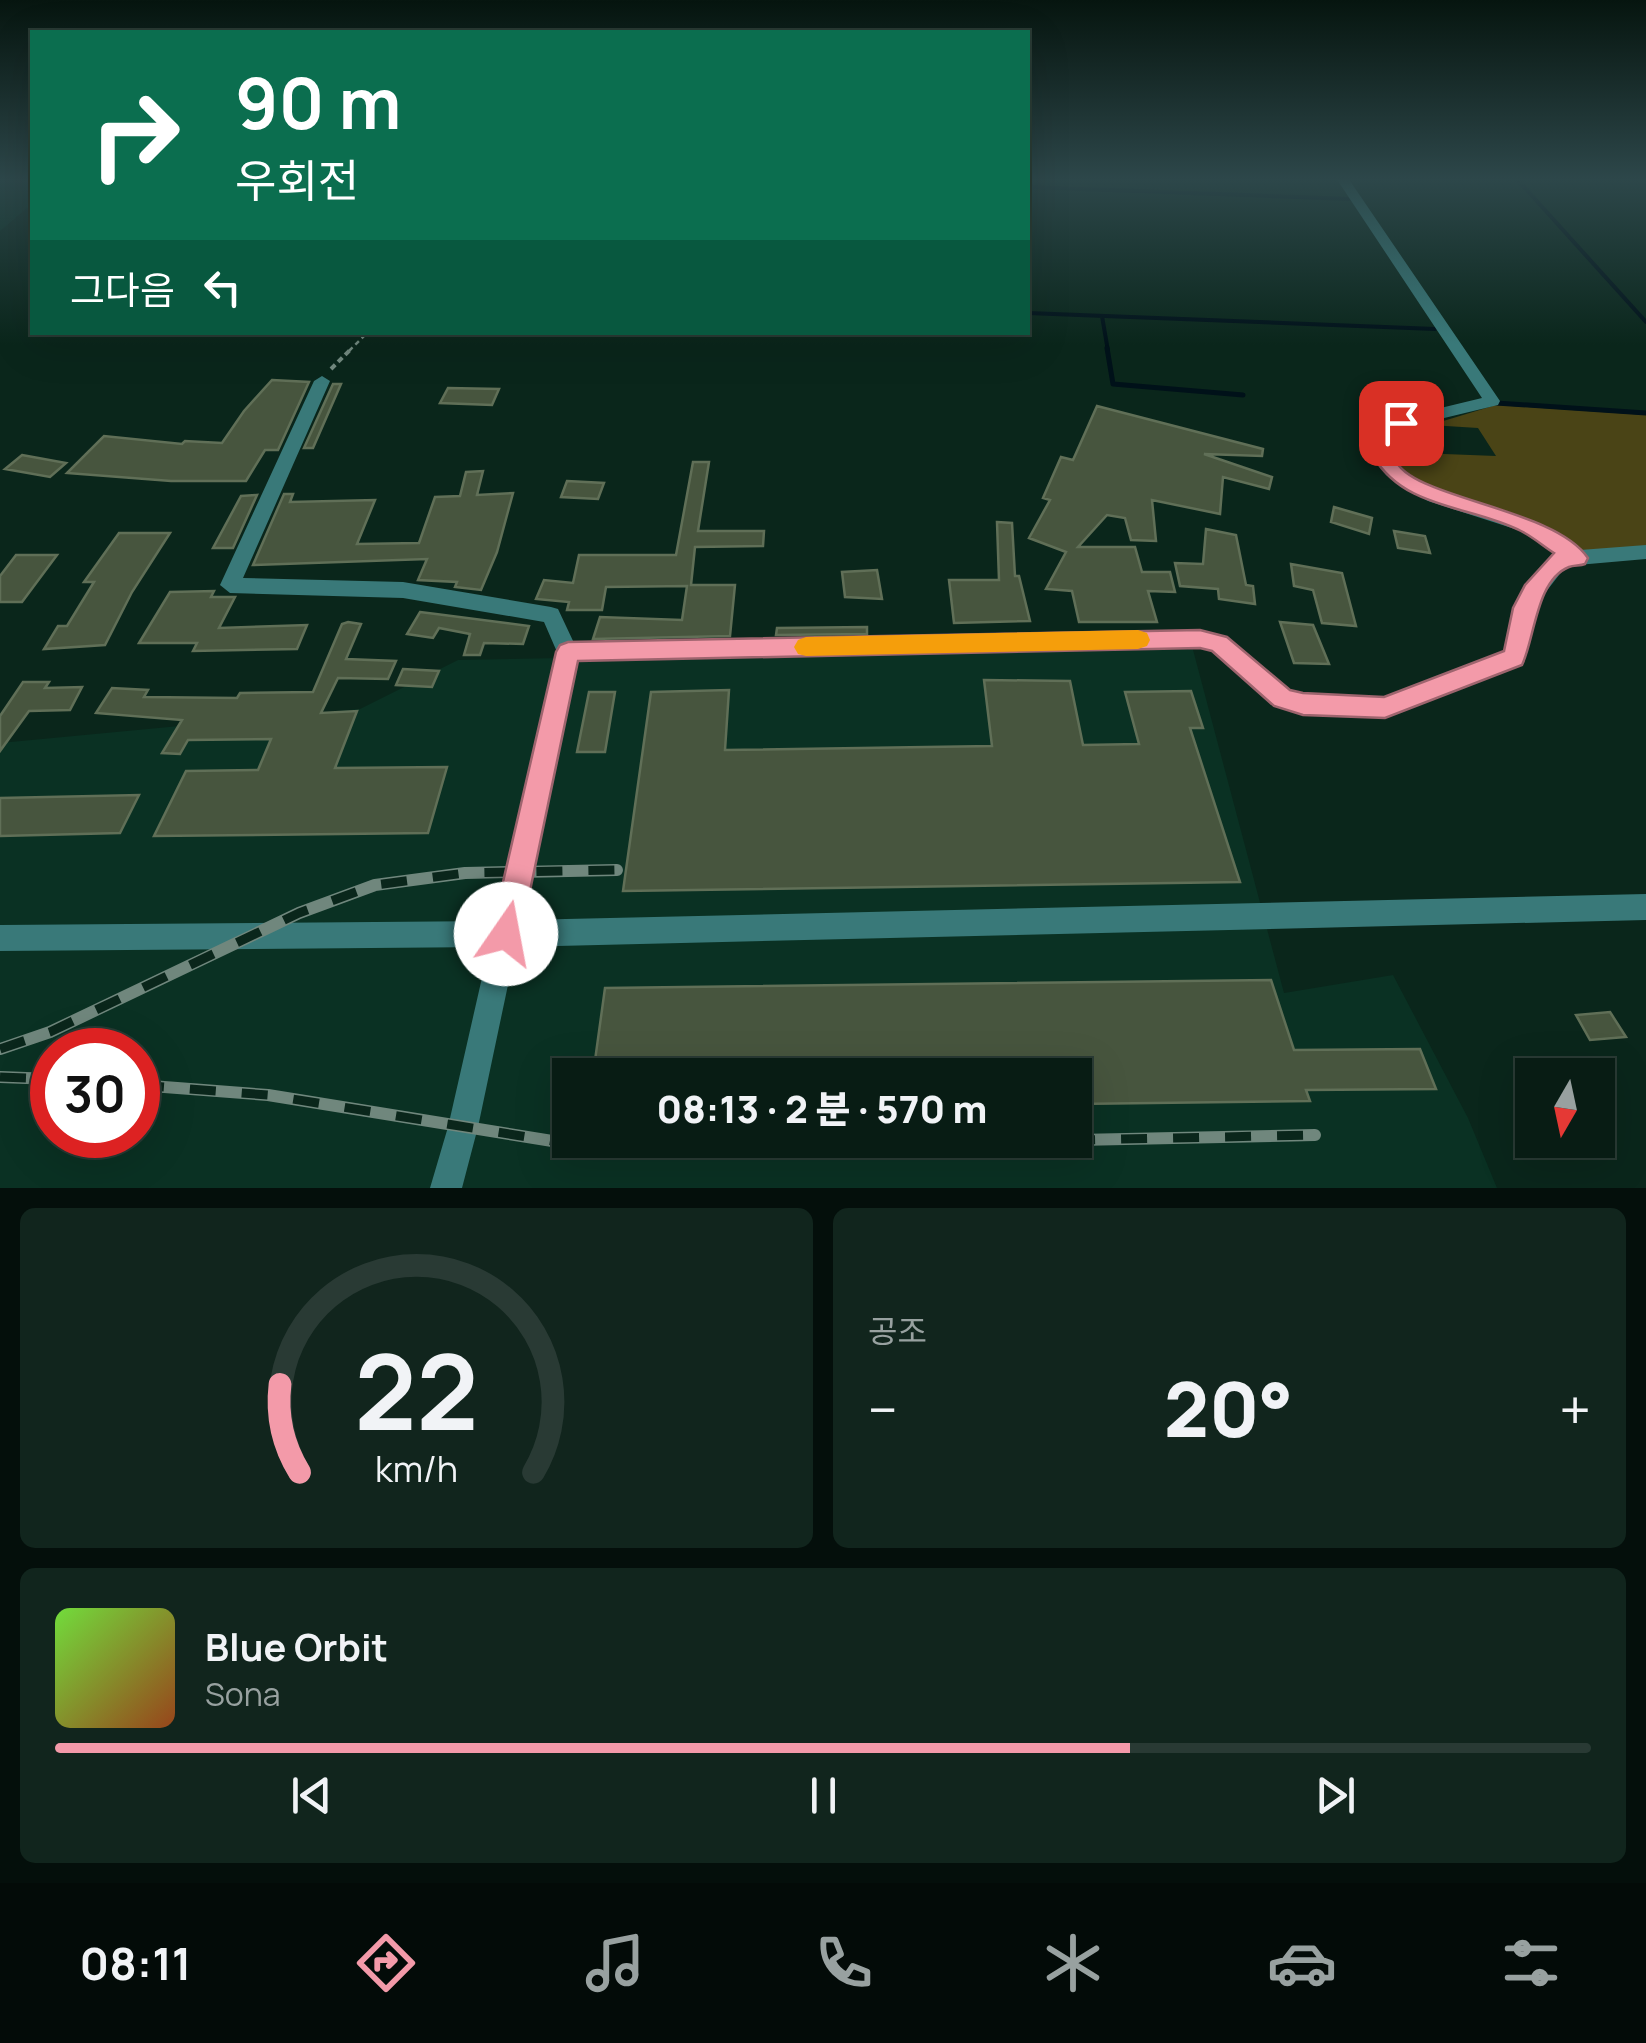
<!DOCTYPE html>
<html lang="ko">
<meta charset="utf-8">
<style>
body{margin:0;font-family:Manrope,"Noto Sans KR",sans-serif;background:#11251d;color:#f1f3f6;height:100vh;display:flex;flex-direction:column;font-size:38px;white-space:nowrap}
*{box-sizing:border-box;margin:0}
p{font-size:32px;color:#98a1a0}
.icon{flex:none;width:55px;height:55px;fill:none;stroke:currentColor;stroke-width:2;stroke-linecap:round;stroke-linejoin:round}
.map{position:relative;height:1188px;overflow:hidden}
.side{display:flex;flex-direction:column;gap:20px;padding:20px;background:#040f0b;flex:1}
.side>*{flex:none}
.top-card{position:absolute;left:30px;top:30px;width:1000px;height:305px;border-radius:0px;box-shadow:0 10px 40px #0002,0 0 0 2px #293a34;background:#0b6e4f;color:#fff;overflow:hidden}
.needle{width:65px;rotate:189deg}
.tools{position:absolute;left:1515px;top:1058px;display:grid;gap:20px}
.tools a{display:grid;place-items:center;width:100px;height:100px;border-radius:0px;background:#081c14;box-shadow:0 10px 40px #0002,0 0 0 2px #293a34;font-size:50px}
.speed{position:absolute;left:30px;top:1028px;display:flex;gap:20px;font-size:50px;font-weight:700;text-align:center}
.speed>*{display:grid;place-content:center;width:130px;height:130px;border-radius:50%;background:#081c14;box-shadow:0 10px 40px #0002,0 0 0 2px #293a34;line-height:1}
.speed .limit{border:15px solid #d22;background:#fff;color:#111}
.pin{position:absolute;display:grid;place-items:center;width:85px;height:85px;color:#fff;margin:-42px;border-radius:20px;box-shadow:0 5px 15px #0006}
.me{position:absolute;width:110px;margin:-55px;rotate:12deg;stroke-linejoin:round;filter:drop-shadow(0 0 8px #0008)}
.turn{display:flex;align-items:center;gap:35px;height:210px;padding:0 40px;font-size:45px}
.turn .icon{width:130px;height:130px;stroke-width:2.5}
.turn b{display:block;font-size:70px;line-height:85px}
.then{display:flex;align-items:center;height:95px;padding:0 40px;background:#0003;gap:20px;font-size:38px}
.big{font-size:75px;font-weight:800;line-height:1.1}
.side .tile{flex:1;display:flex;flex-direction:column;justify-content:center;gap:15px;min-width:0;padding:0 35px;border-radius:15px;background:#11251d}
.side .dial{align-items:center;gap:0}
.dial svg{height:260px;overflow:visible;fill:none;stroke:#293a34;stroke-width:7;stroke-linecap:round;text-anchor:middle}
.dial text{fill:#f1f3f6;stroke:none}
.song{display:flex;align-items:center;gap:30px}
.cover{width:120px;height:120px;border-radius:15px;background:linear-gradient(135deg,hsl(100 70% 55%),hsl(20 70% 35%))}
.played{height:10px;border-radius:5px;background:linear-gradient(90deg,#f39aa9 70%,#293a34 70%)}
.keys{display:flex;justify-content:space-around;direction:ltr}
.heat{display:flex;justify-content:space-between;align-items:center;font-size:55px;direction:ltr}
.side .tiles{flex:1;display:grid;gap:20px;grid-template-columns:1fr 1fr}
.tile:last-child{grid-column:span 2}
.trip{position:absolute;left:552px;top:1058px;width:540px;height:100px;border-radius:0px;background:#081c14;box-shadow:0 10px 40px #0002,0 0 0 2px #293a34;font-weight:800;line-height:100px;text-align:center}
.tabs{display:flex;height:160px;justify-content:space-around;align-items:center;background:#030b08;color:#98a1a0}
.tabs .icon{width:70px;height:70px}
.tabs .selected{color:#f39aa9}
.tabs b{font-size:45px;color:#f1f3f6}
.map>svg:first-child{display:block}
.built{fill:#0a3123;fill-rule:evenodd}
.green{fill:#4a4416}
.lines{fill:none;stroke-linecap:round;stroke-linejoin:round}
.stream-far1{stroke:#001119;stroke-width:4}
.stream{stroke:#001119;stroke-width:5}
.building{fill:#47553e;stroke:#606f57;stroke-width:2.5}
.path-far1{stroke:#738a80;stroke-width:2.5;stroke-dasharray:5 4;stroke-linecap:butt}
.path{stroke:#738a80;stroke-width:4;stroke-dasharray:6 4;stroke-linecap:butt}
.street{fill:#397979;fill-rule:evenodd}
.rail-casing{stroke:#70877d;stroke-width:12}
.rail{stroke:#0a261b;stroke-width:9;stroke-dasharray:26;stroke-linecap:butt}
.route{fill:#f39aa9;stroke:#9e646e;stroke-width:2.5}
.slow{fill:#f59e0b}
</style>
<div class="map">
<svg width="1646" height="1188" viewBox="0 0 1646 1188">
<rect width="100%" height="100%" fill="#0a261b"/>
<path class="built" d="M0,178h32v26l-32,27z
M1192,646l92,347 109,-18 75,143 29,70h-1497v-445l360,-34 98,-49zM52,1050h86v85h-86zM570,1075h505v65h-505z"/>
<path class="green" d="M1496,405l150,10v133l-62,6c-21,-11 -38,-27 -61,-37 -42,-18 -108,-17 -134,-60l4,-5 103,4 -18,-28 -48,-3z"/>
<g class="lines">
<path class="stream-far1" d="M1516,178l130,144
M1028,187l321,12
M1028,313l407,16
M1102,316l6,35"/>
<path class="stream" d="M1107,348l6,36 130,11
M1496,403l150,10"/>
</g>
<path class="building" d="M272,380l37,2 -31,68h-13l-19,31h-75l-104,-8 37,-37 78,8 3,-3 37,2 22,-32z
M333,384h8l-28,64h-9z
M448,388l51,1 -7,16 -52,-2z
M1097,406l166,43 -1,7 -58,-2 68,23 -3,12 -46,-12 -3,37 -68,-14 4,41 -25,-1 -6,-22 -18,-3 -29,32h57l7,25h28l5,20 -27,-1 9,31h-78l-7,-31 -26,-2 20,-37 -37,-14 21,-38 -7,-2 18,-41 12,3z
M22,455l44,8 -16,14 -45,-8z
M693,462h16l-11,69h66l-1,15 -68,1 -4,38h44l-5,51 -137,3 7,-22 82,3 5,-34 -81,1 -4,23h-35l2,-8 -33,-3 8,-19 29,3 6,-28h97z
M483,471l-6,24 36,-2 -16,59 -16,38 -26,-3 2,-5 -39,-2 9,-21 -174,6 31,-71h9l-3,8 85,-2 -18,44 62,-1 16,-46 25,-1 6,-24z
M567,481l37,2 -6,16 -37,-2z
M257,495l-24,53h-20l28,-52z
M1334,507l38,11 -3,16 -38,-12z
M997,522l15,1 3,53h4l11,45 -76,2 -5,-43h50z
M1206,529l30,6 10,50 7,1 2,18 -36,-5 -1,-10 -38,-3 -5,-23 28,1z
M1394,531l31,5 5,17 -32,-5z
M119,533h51l-38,59 -27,53 -61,4 14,-23h9l27,-44h-10z
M16,555h41l-35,47h-22v-26z
M1291,564l51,9 14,53 -34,-3 -9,-33 -19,-4z
M877,570l5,29 -37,-2 -3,-25z
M214,591l-3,6h24l-16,31 88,-3 -10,24 -104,2 4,-8h-58l31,-51z
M420,612l16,2 93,12 -6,18 -39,-1 -4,12h-16l6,-21 -31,-6 -6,10 -26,-4z
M348,622l13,2 -15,35 50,2 -8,18 -50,-1 -17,35 36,-2 -22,57 112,-1 -19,66 -274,3 32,-65 72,-1 13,-31 -83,1 -8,14 -18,-1 20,-33 -86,-7 16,-25 36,2 -4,7 93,1 3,-5 73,-1 29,-68z
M1280,622l33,3 16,39 -35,-1z
M867,627v7l-91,1 1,-7z
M403,669l36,2 -7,16 -36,-2z
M984,680l86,1 13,64 56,-1 -14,-52 66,-1 12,37h-13l50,154 -617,9 28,-199 78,-2 -4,60 267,-4z
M23,682h26l-4,6 37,-1 -12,23 -41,1 -29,40v-35z
M589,692h26l-10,60h-28z
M139,795l-19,38 -120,3v-38z
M1271,980l23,70 126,-1 16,40 -130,1 4,11 -235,3v-29h-482l12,-87z
M1610,1012l16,25 -36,3 -14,-25z"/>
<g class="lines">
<path class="path-far1" d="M349,351l19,-19"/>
<path class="path" d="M331,369l21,-21"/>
<path class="street" d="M1336,178h12l152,223 -2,4 -91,22 -13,8 -2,21 6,11 42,26 95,28 45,29 66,-5v14l-80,7 -28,36 -18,62 -135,53 -82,-4 -28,-8 -62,-55 -13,-3 -623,13 -55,260 1124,-26v26l-1130,27 -38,180 -16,61h-32l18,-61 41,-180 -489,4v-26l495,-4 62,-269 -13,-30 -141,-24 -173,-5 -10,-8 94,-204 8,-5 8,5 -87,197 160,4 148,25 7,2 16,34 626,-12 26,6 64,54 13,4 81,4 121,-47c14,-46 11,-63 51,-99l-35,-22 -93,-30 -24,-13 -18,-13 -12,-19 4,-23 17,-14 87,-21z"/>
<g class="rail-casing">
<path id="rail" d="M0,1049l50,-17 249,-119 76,-28 90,-12 152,-3
M0,1077l52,2
M138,1085l130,10 340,55 707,-15"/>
</g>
<use href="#rail" class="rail"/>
</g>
<linearGradient id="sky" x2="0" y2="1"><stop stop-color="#06150f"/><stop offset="0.52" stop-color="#2d474a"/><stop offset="1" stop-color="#2d474a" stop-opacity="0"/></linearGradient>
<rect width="1646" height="345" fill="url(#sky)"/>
<path class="route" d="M1401,417l10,6 -16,13c-1,7 -3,16 0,23 15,40 159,48 193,99l-3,6c-5,2 -11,1 -16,3 -33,13 -34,71 -47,98l-137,53 -82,-3 -29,-9 -62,-55 -12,-3 -622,13 -57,273 -4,10 -11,5 -11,-5 -4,-10 65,-282 4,-7 8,-3 632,-12 27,7 63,53 13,3 81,4 120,-46 9,-43 12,-23 29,-32c-11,-7 -21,-16 -33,-22 -51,-26 -116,-21 -148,-75l4,-23z"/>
<path class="slow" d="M1138,630l9,3 3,7 -3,6 -9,3 -332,7 -8,-2 -4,-7 4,-7 8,-3z"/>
</svg>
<div class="tools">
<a><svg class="needle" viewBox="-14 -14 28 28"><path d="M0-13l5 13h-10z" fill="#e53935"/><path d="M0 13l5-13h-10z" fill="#98a1a0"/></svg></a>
</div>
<div class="speed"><div class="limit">30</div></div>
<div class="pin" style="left:1401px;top:423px;background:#d93025"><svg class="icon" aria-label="arrive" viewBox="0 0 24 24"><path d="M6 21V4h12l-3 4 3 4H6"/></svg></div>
<svg class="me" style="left:506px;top:934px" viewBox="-20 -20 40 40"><circle r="19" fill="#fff"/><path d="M0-13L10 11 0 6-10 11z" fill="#f39aa9"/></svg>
<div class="trip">08:13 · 2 분 · 570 m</div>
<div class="top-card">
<div class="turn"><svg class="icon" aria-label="right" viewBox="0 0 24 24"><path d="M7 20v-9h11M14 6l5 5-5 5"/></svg><div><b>90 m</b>우회전</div></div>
<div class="then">그다음<svg class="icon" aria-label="left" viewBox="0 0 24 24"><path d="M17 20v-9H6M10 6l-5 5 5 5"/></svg></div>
</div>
</div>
<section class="side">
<div class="tiles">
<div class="tile dial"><svg viewBox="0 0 100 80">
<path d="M14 69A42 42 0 1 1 86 69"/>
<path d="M14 69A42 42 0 0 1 8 42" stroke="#f39aa9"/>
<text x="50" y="56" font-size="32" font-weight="700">22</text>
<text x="50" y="72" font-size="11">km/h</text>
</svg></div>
<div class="tile"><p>공조</p>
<div class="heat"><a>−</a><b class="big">20°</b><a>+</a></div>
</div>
<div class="tile">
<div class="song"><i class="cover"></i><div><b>Blue Orbit</b><p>Sona</p></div></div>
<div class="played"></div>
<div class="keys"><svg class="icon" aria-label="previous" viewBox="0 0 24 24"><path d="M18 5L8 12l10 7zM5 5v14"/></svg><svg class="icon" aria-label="pause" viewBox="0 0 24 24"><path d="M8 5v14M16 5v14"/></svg><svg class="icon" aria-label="next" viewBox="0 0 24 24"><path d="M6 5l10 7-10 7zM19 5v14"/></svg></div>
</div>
</div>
</section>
<nav class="tabs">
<b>08:11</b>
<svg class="icon selected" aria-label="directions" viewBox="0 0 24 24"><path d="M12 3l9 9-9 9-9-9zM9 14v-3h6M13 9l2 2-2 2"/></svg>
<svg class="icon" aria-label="music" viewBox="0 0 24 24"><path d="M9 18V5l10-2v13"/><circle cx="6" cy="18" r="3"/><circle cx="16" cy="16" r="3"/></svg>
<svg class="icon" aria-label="phone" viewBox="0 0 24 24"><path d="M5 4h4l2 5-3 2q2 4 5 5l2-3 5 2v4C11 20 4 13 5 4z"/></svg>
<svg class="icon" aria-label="climate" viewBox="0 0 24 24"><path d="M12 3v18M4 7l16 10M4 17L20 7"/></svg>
<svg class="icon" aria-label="car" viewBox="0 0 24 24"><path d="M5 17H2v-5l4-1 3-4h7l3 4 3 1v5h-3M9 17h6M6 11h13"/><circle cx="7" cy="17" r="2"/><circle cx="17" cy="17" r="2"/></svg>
<svg class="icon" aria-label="filters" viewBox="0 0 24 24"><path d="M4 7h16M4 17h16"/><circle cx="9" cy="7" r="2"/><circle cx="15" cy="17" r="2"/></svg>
</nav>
